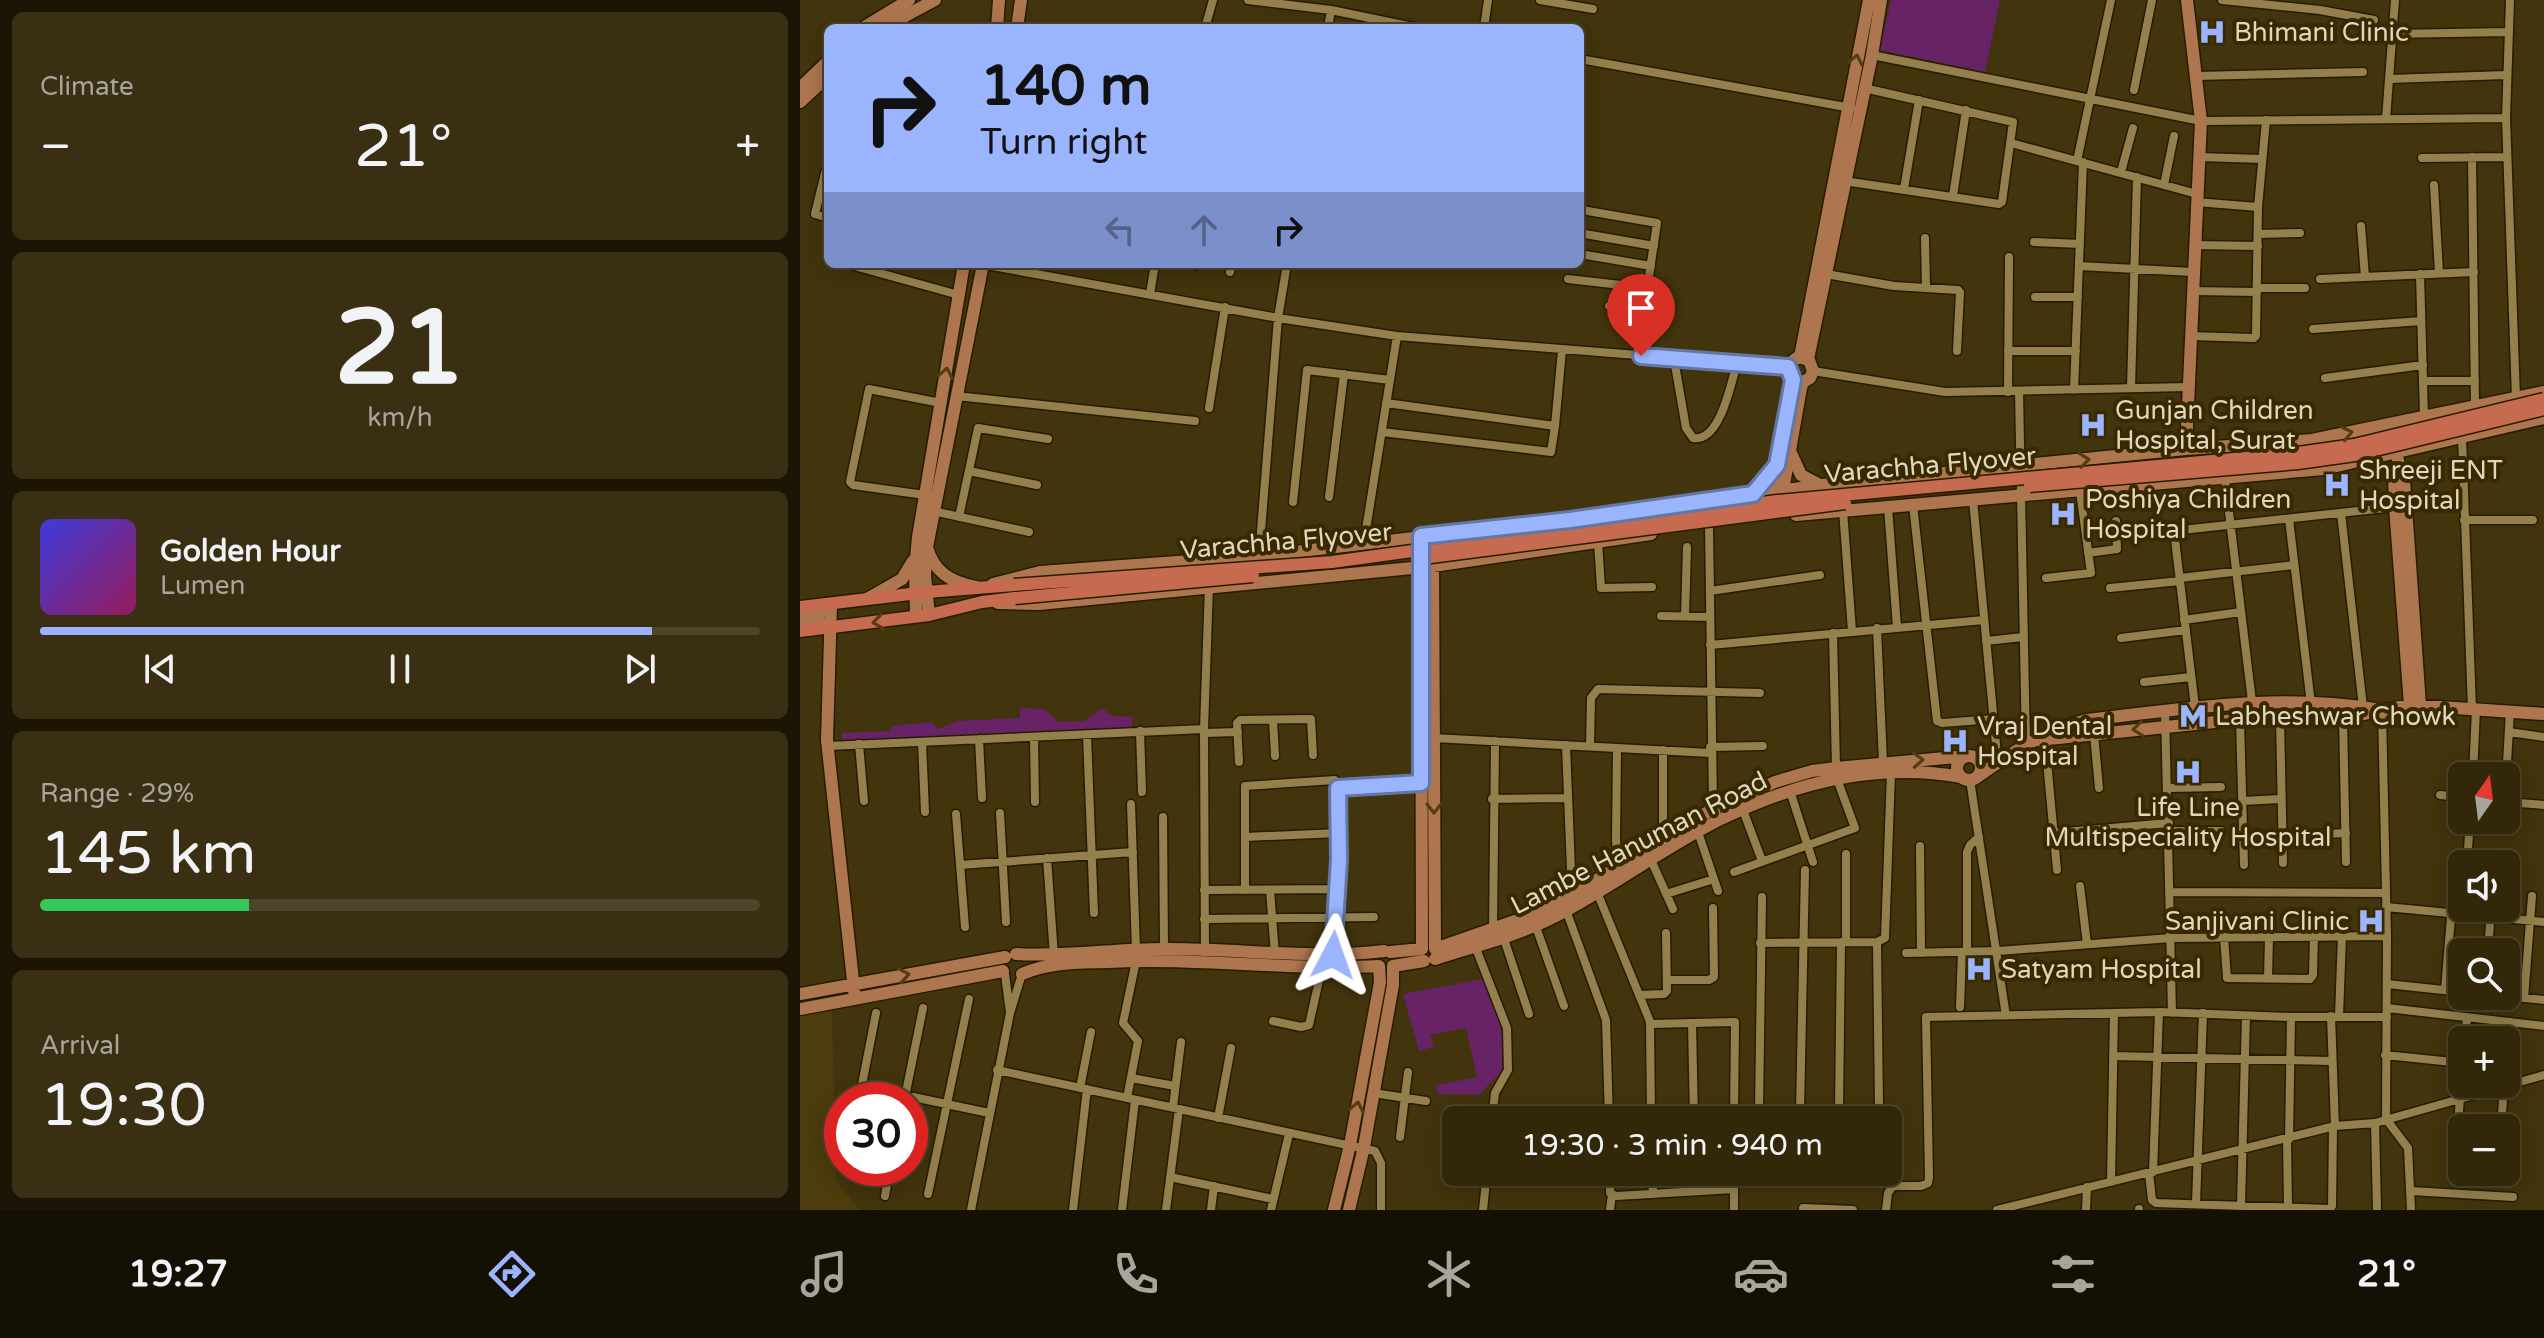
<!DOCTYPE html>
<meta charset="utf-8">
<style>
body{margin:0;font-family:"Varela Round",sans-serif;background:#3a2f12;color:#f1f3f6;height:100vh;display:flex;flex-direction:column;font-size:30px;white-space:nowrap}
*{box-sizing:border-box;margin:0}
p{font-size:26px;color:#a8a59c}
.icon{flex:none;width:44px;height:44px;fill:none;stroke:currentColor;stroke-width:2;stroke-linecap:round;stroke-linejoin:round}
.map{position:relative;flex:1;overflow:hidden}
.drawer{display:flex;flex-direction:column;gap:12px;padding:12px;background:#1c1505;width:800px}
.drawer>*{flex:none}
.guide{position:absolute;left:24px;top:24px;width:760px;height:244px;border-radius:12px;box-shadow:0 4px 20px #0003,0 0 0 2px #4d442a;background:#9ab5fd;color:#111;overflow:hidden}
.needle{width:52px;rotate:14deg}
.buttons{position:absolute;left:1648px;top:762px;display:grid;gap:16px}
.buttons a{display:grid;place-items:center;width:72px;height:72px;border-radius:12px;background:#322709;box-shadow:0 4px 20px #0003,0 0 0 2px #4d442a;font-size:40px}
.speed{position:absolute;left:24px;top:1082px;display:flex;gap:16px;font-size:40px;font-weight:700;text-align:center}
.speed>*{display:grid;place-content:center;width:104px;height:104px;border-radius:50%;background:#322709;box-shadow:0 4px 20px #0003,0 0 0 2px #4d442a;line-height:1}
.speed .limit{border:12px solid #d22;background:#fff;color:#111}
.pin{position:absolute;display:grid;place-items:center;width:68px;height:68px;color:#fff;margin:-82px -34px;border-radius:50% 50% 50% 0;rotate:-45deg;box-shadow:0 0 8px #0007}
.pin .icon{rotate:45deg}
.me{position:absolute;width:88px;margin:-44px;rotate:4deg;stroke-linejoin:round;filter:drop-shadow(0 0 6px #0008)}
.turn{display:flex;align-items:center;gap:28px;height:168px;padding:0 24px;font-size:36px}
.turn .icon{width:104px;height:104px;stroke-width:2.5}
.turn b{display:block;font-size:56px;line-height:68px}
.lanes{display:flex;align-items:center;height:76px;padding:0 24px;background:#0003;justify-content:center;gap:40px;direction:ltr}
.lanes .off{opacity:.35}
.big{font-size:60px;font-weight:600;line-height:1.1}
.drawer .card{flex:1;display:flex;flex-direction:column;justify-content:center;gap:12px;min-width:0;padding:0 28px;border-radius:12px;background:#3a2f12}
.drawer .dial{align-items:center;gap:0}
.dial b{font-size:104px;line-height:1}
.song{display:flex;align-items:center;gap:24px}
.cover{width:96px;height:96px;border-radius:12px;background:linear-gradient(135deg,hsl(240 70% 55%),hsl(330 70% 35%))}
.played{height:8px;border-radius:4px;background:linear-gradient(90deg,#9ab5fd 85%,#4d442a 85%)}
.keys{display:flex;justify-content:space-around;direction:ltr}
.heat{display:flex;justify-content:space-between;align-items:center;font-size:44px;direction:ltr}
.charge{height:12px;border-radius:6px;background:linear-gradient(90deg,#34c759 29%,#4d442a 0)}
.trip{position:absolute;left:642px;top:1106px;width:460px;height:80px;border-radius:12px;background:#322709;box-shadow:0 4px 20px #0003,0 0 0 2px #4d442a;font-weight:600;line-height:80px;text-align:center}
.tab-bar{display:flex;height:128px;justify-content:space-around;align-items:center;background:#141004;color:#a8a59c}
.tab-bar .icon{width:56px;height:56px}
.tab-bar .on{color:#9ab5fd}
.tab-bar b{font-size:36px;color:#f1f3f6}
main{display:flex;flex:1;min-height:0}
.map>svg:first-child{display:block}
.built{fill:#4d3c0c}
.green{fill:#672365}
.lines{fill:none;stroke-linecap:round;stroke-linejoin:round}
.street-casing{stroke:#261c02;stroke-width:11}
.secondary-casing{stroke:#261c02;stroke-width:15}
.primary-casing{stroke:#261c02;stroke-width:15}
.street{stroke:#94804d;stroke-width:8}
.secondary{stroke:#ad764e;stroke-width:12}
.primary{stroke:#c66b4f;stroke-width:12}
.primary-bridge-casing{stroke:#261c02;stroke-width:15;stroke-linecap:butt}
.primary-bridge{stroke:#c66b4f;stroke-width:12}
.oneway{stroke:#553c14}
.oneway2{stroke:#5c3a14}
.route-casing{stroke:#6476a4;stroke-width:20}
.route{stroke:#9ab5fd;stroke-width:14}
.labels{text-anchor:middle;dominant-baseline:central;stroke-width:8;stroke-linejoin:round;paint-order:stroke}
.poi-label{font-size:26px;fill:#e1d7bd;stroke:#382901;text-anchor:start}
.street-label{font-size:26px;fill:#e1d7bd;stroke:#382901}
</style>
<main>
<section class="drawer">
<div class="card"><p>Climate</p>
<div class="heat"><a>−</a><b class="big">21°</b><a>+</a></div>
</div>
<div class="card dial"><b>21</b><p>km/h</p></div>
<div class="card">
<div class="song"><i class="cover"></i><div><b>Golden Hour</b><p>Lumen</p></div></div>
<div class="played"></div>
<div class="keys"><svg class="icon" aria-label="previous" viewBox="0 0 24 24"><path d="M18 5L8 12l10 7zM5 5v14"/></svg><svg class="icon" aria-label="pause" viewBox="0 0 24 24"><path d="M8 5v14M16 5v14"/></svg><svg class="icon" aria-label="next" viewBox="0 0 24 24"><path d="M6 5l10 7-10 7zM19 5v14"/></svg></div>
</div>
<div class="card"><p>Range · 29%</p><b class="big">145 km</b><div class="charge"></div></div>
<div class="card"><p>Arrival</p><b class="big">19:30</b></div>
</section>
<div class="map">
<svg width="1744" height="1210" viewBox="0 0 1744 1210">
<rect width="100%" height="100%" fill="#42340c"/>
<path class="built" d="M32,1011l4,170 24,29h-60v-197z"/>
<path class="green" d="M1091,0h109l-15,72 -105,-22z
M220,708l24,1 15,13 25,-1 18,-13 11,8 20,1 -2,11 -289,13v-8l48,-2 2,-5 39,-4 7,7 20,-8 62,-3z
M683,979l18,47 4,42 -26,27 -41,-1 -2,-9 41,-8 -11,-49 -36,7 4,12 -15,4 -16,-57z"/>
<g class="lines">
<g class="street-casing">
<path id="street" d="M448,0l83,10 87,18
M740,0l53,9
M1422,0l98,10 54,10
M1710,0l-4,118 10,280
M405,28l8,-28
M528,28l3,-18
M684,28l4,-28
M1592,34l116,-2
M1072,55l329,66 305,-3
M780,59l271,49
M1397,76l166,-4
M1589,79l117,-4
M1334,90l18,-90
M1586,119l9,-119
M1211,143l186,51
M1399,157l63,2
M1672,157l3,249
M1622,158l85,-1
M1277,161l34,-161
M1321,172l12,-44
M25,173l-10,41 13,4
M1044,181l155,23 3,-2 11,-80 -149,-34
M1364,185l10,-49
M1634,185l5,88
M1104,189l15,-89
M1153,196l13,-86
M1396,202l62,5
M782,210l75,13 -20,133
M1561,226l4,51
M785,234l69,12
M1458,234l42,-1
M1125,238l1,50
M1234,242l46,2
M1394,245l64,1
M780,254l71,12
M47,264l112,31
M181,264l297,54 119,18 391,31
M396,266l1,-2
M1279,266l114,6
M430,272l2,-8
M1026,274l68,12 64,4 2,2 -3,59
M1620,274l4,143
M768,279l79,9
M1520,279l154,-7
M1457,288h48
M1392,291l65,1
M350,294l5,-30
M1235,297h43
M809,306l35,4
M1513,329l108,-8
M1390,336l64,2 2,-2 2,-129 8,-87
M1208,351h68
M874,359l12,69 7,10c27,5 38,-55 44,-75
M1013,371l132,21 243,-5
M1525,378l98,-13
M1623,381h52
M1331,388l6,-211
M1274,390l9,-228
M1208,392l1,-135
M1219,392l7,354
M156,396l239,25
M586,403l169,23 7,-76
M409,408l16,-101
M582,432l169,20 4,-26
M1662,437l10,272
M169,471l68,14
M1425,479l29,239
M125,495l-72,-10 -3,-3 19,-93 72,14
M529,497l15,-123
M1173,500l24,255
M493,502l14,-132 83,10
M1113,505l24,216 5,2 52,-4
M1088,507l9,120
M1043,510l9,121
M133,511l96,21
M1541,513l22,194
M159,517l19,-89 70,11
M1489,519l22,185
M1664,520h69
M909,526l4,279 3,8
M1374,531l21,176
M1354,533l241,-26
M564,542l33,-206
M798,542l3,46 51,-1
M1288,553l29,-4 -1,-28
M459,556l19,-238 9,-54
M1246,578l45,-5 -11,-82
M1380,578l114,-13
M1310,588l70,-7
M910,591l110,-16
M861,616l49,1
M885,616l2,-69
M1384,620l57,-8
M1077,628l6,134
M1033,633l3,135
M1321,638l65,-8
M1186,641l37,-4
M910,645l274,-25
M1344,682l47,-5
M1365,711l7,302
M1582,711l5,225 -1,183 22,29 3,62
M1480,718l3,145
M1543,718l3,144
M473,720l2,36
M1440,720l4,145
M340,731l2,61
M1709,732l35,5
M404,733l34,-1
M1294,734l5,54
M287,735l7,178
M234,737l1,65
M634,738l276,15
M179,739l3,59
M1245,739l12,131
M122,742l3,70
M59,744l5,57
M766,745l5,125
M28,746l376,-17
M790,746l1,-48 7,-9 162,4
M910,747l53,-1
M817,748l-1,92 2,25
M863,750v89
M439,762l-2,-39 3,-3 71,-1 2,36
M1673,776l3,-67
M1170,780l36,236
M1706,780l4,-69
M538,788l83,-5
M1368,788l53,-1
M990,791l23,71
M1640,795l22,2
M692,799l76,-1
M1442,801l39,-2
M1706,802l38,3
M331,804l5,146
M943,810l19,51
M200,813l6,109
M156,814l9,113
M363,817l1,132
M1369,831h52
M898,832l20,59
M1253,833l116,-10
M1504,835l42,-2
M445,837l94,-4
M1120,846l1,107
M247,858l7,98
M851,860l22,49
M1667,864l3,-44
M160,865l173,-13
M934,872l121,-44 -18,-49
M1280,886l7,58
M404,890l133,-1
M445,890v-104l90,-6 2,6 2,74 -6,95
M470,890l5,65
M797,892l54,132 84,-2 -1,98
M1370,892l216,1
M866,894l48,-15
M1586,907l158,15
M766,910l40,110 3,100
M404,919l170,-2
M735,924l29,82
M693,931l2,-190
M703,936l26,78
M1424,937l3,41 83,1 3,-4 1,-39
M1046,942v-88
M1077,942l2,166
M960,943l117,-1 8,-4 6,-165
M675,946l32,82 1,42 -13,23 -3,27
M405,952l-1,-223 5,-143
M1167,952v-100l3,-7 9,-8
M1688,952l3,-44
M1106,953l92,-2 173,-13 216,-2
M205,974l5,39 12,-39
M1468,978l1,-41
M868,980h41l5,-3 -1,-69
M1587,984l75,8
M1645,990l8,-97
M839,995l25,-1 3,-3 -1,-58
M1706,996l38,4
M1724,998l8,-102
M1160,1007l2,-55
M1587,1008l157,18
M1531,1016l4,110
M1539,1016l3,-80
M473,1021l28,6 8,-2 13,-58
M850,1022l1,98
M892,1023l2,97
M1665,1040l2,-23
M1585,1055l77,8
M1313,1056l219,5
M197,1070l378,81 6,12v47
M331,1078l44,8
M1707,1085l4,-63
M61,1086l128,27
M280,1088l11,-56
M573,1093l53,8
M105,1097l18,-89
M327,1098l11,-57 -15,-18 13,-62
M59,1100l17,-87
M373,1107l8,-65
M1000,1111l5,-241
M1039,1111l2,-169
M959,1112l3,-215
M1092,1116l1,70
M418,1118l13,-70
M1575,1123l2,87
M1701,1128l3,-42
M600,1137l8,-65
M1487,1139l1,68
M1489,1139l2,-122
M1656,1149l6,-76
M810,1172v21l6,3 118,-7
M852,1172l1,22
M895,1172l1,19
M1353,1172l6,-160
M1349,1173l3,27 4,3 174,6 2,-3 1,-79
M370,1177l103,22
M934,1180l141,-5
M1311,1182l3,-169
M1611,1191l102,6
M128,1194l41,-195
M85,1196l5,-28
M1396,1204l7,-191
M1441,1205l5,-189
M1003,1208l50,2
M1339,1209v1
M171,1210l39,-197
M273,1210l14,-121
M322,1210l13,-110
M366,1210l13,-101
M411,1210l3,-24
M471,1210l18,-76
M683,1210l4,-38
M810,1210l2,-16
M934,1210v-38
M1086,1210l2,-17 5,-7h28l7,-3 1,-5 -3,-161 233,-5 132,5h96
M1197,1210l338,-84 40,-3 169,-48
M1286,1210l1,-23"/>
</g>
<g class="secondary-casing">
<path id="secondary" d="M63,28l46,-28
M83,28l52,-28
M197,28l2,-28
M217,28l4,-28
M0,88l28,-27
M0,102l28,-26
M1000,357l69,-357
M1008,359l64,-304 9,-55
M1596,446l2,15 6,18 16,226
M1386,449l15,-328 -14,-121
M991,453l10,22 19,10
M1598,462l-4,17 1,28 15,198
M982,496l19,-108 2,-6 7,-4 3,-7 -4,-11 -11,-3 -8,6 -2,8 5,9 10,2
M971,499l22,-119
M996,515l528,-46 220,-51
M127,547c7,25 23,35 49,40
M633,562l2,387 114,-40 165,-101 61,-26 37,-11 24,-3 131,-12
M193,584l47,-12 219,-16 307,-36 256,-35 364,-36 126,-9 232,-48
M67,599l35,-20 11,-18
M198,603l41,1 394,-38 218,-32
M31,604l-4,136 28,259
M0,614l21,-2 5,-8
M129,615l-4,-40 2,-28 56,-283
M116,616l-1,-47 3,-32 46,-273
M0,623l20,-1 8,7
M1239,740l215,-22h89l67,-13 134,9
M1157 768a12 12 0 1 1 24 0a12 12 0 1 1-24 0Z
M1176,778c33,-24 70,-48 110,-58 96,-11 193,-27 289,-11
M590,952l32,-3 -1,-390
M216,954c49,3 98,-5 147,-5 74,-1 146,11 221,2
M635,959c40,-13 84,-24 121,-43 56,-29 107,-68 163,-96 75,-37 159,-58 242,-43
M222,974c27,-12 56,-11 85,-12 91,-5 182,9 272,4l1,16 -30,163 -16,65
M0,994l205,-37
M0,1009l203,-38
M549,1210l15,-63 29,-162v-19l31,-5"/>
</g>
<g class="primary-casing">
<path id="primary" d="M0,607l127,-15 87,-7
M0,631l129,-16 53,-13 33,-4"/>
</g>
<use href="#street" class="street"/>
<use href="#secondary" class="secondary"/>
<use href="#primary" class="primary"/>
<g class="primary-bridge-casing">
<path id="primary-bridge" d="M1230,486l268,-23 57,-8 189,-46
M623,558l422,-55
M214,585l318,-23 445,-61 521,-48 56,-8 190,-46
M215,598l238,-22"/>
</g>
<use href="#primary-bridge" class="primary-bridge"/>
</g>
<defs><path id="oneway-chevron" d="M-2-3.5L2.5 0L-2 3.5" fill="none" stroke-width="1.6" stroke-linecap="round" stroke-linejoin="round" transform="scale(2)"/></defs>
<g class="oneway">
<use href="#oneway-chevron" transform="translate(1056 60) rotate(-79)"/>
<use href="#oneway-chevron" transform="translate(146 373) rotate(-80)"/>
<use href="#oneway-chevron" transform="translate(1547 433) rotate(-12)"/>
<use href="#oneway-chevron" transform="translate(1284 460) rotate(-6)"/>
<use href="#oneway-chevron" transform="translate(1338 729) rotate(174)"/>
<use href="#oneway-chevron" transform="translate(1118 760) rotate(-3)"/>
<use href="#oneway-chevron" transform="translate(634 808) rotate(90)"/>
<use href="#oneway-chevron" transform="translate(104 975) rotate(-10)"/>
<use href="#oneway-chevron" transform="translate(557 1107) rotate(-79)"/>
</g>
<use class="oneway2" href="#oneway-chevron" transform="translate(78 622) rotate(172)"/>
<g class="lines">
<g class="route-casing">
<path id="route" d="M533,955l6,-95 -1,-72 83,-5v-247l149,-16 183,-26 24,-29 16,-85 -5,-13 -147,-11"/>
</g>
<use href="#route" class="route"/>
</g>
<defs>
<g id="hospital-bare" transform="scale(2.16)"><path d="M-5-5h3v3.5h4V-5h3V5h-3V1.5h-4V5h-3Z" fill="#9ab5fd" stroke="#382901" stroke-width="2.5" paint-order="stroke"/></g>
<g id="metro-bare" transform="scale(2.16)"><path d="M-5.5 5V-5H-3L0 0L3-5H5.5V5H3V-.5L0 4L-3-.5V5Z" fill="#9ab5fd" stroke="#382901" stroke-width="2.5" paint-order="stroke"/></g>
</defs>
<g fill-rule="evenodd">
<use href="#hospital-bare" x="1412" y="32"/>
<use href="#hospital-bare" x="1293" y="425"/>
<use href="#hospital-bare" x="1537" y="485"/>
<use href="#hospital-bare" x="1263" y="514"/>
<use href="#metro-bare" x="1393" y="716"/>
<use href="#hospital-bare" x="1155" y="741"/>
<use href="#hospital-bare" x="1388" y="772"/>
<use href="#hospital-bare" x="1571" y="921"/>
<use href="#hospital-bare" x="1179" y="969"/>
</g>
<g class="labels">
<g class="poi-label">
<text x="1434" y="32">Bhimani Clinic</text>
<text x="1315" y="410">Gunjan Children<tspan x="1315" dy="30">Hospital, Surat</tspan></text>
<text x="1559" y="470">Shreeji ENT<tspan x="1559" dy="30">Hospital</tspan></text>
<text x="1285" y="499">Poshiya Children<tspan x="1285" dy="30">Hospital</tspan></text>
<text x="1415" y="716">Labheshwar Chowk</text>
<text x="1177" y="726">Vraj Dental<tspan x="1177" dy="30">Hospital</tspan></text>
<text x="1388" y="807" text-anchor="middle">Life Line<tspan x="1388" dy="30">Multispeciality Hospital</tspan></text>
<text x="1549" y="921" text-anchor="end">Sanjivani Clinic</text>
<text x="1201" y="969">Satyam Hospital</text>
</g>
<g class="street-label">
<text transform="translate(1130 465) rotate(-5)">Varachha Flyover</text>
<text transform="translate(486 541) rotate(-5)">Varachha Flyover</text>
<text transform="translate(839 843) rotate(-27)">Lambe Hanuman Road</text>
</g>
</g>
</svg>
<div class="buttons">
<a><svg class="needle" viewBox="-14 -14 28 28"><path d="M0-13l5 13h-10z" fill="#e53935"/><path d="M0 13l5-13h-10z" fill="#a8a59c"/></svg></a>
<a><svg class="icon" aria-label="sound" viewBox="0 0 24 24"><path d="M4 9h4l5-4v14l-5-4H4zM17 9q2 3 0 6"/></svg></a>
<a><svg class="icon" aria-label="search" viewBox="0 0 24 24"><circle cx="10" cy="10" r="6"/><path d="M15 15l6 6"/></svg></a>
<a>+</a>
<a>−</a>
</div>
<div class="speed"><div class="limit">30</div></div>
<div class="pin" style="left:841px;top:356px;background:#d93025"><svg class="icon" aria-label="arrive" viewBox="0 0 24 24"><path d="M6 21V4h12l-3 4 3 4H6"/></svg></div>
<svg class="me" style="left:533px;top:955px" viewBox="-20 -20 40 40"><path d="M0-17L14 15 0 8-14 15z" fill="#9ab5fd" stroke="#fff" stroke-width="4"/></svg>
<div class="trip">19:30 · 3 min · 940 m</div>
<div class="guide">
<div class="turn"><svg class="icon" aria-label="right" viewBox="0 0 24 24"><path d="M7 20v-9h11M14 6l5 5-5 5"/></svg><div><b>140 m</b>Turn right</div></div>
<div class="lanes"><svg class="icon off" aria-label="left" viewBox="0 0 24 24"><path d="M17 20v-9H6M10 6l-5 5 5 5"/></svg><svg class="icon off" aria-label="ahead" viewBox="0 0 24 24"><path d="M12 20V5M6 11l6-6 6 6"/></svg><svg class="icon" aria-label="right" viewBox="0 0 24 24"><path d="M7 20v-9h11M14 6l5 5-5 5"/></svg></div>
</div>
</div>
</main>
<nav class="tab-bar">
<b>19:27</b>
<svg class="icon on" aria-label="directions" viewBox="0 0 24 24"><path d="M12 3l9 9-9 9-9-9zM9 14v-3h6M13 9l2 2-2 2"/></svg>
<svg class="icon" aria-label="music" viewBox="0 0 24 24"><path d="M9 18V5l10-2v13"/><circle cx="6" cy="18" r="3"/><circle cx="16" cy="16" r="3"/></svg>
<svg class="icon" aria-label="phone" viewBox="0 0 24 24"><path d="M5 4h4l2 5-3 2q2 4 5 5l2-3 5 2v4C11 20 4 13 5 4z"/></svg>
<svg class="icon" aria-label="climate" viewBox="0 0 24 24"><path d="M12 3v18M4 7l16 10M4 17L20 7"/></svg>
<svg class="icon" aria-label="car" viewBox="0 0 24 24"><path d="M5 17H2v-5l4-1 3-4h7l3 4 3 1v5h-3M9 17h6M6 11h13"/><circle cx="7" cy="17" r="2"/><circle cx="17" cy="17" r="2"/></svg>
<svg class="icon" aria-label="filters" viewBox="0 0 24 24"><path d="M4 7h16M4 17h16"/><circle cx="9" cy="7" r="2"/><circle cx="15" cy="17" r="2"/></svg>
<b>21°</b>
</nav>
